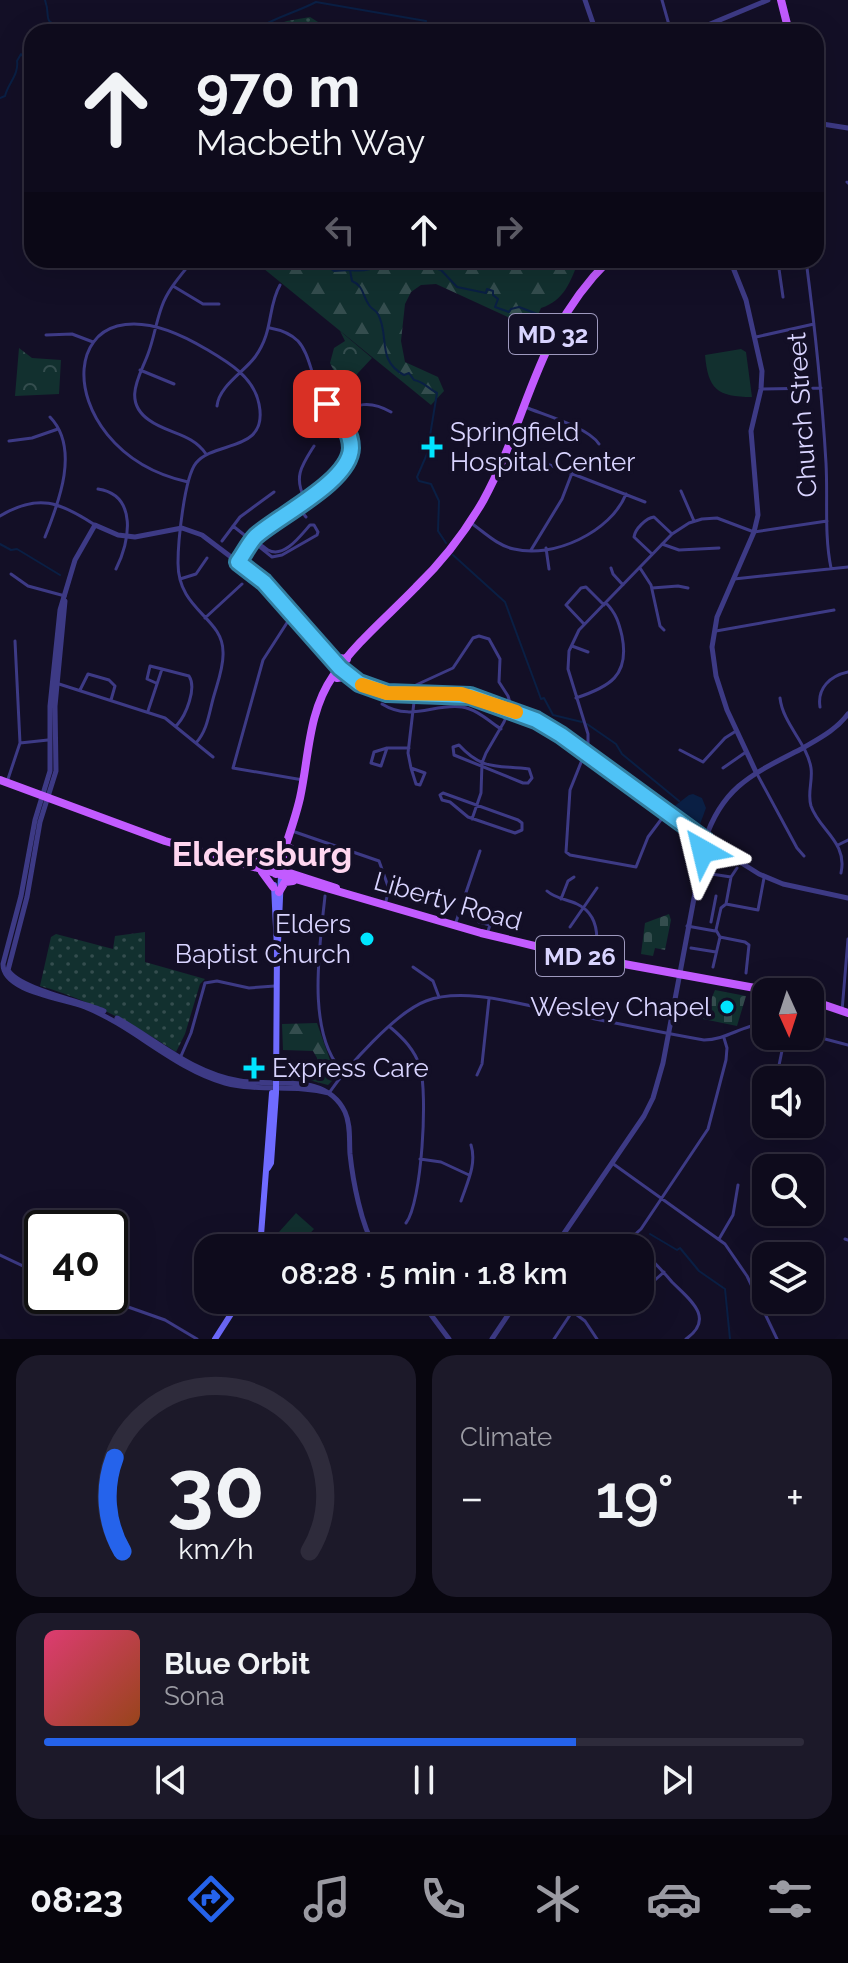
<!DOCTYPE html>
<meta charset="utf-8">
<style>
body{margin:0;font-family:Raleway,sans-serif;background:#1c1929;color:#f1f3f6;height:100vh;display:flex;flex-direction:column;font-size:30px;white-space:nowrap}
*{box-sizing:border-box;margin:0}
p{font-size:26px;color:#9b9ba3}
.icon{flex:none;width:44px;height:44px;fill:none;stroke:currentColor;stroke-width:2;stroke-linecap:round;stroke-linejoin:round}
.map{position:relative;height:1339px;overflow:hidden}
.sheet{display:flex;flex-direction:column;gap:16px;padding:16px;background:#08060f;flex:1}
.sheet>*{flex:none}
.top-card{position:absolute;left:24px;top:24px;width:800px;height:244px;border-radius:24px;box-shadow:0 8px 32px #0002,0 0 0 2px #2e2b3b;background:#0e0b1c;color:#f1f3f6;overflow:hidden}
.needle{width:52px;rotate:177deg}
.controls{position:absolute;left:752px;top:978px;display:grid;gap:16px}
.controls a{display:grid;place-items:center;width:72px;height:72px;border-radius:16px;background:#0e0b1c;box-shadow:0 8px 32px #0002,0 0 0 2px #2e2b3b;font-size:40px}
.speed{position:absolute;left:24px;top:1210px;display:flex;gap:16px;font-size:40px;font-weight:700;text-align:center}
.speed>*{display:grid;place-content:center;width:104px;height:104px;border-radius:50%;background:#0e0b1c;box-shadow:0 8px 32px #0002,0 0 0 2px #2e2b3b;line-height:1}
.speed .limit{border:4px solid #111;border-radius:12px;background:#fff;color:#111}
.pin{position:absolute;display:grid;place-items:center;width:68px;height:68px;color:#fff;margin:-34px;border-radius:16px;box-shadow:0 4px 12px #0006}
.me{position:absolute;width:88px;margin:-44px;rotate:323deg;stroke-linejoin:round;filter:drop-shadow(0 0 6px #0008)}
.turn{display:flex;align-items:center;gap:28px;height:168px;padding:0 40px;font-size:36px}
.turn .icon{width:104px;height:104px;stroke-width:2.5}
.turn b{display:block;font-size:56px;line-height:68px}
.lanes{display:flex;align-items:center;height:76px;padding:0 40px;background:#0003;justify-content:center;gap:40px;direction:ltr}
.lanes .off{opacity:.35}
.big{font-size:60px;font-weight:600;line-height:1.1}
.sheet .widget{flex:1;display:flex;flex-direction:column;justify-content:center;gap:12px;min-width:0;padding:0 28px;border-radius:24px;background:#1c1929}
.sheet .dial{align-items:center;gap:0}
.dial svg{height:208px;overflow:visible;fill:none;stroke:#2e2b3b;stroke-width:7;stroke-linecap:round;text-anchor:middle}
.dial text{fill:#f1f3f6;stroke:none}
.song{display:flex;align-items:center;gap:24px}
.cover{width:96px;height:96px;border-radius:12px;background:linear-gradient(135deg,hsl(340 70% 55%),hsl(20 70% 35%))}
.played{height:8px;border-radius:4px;background:linear-gradient(90deg,#2563eb 70%,#2e2b3b 70%)}
.keys{display:flex;justify-content:space-around;direction:ltr}
.heat{display:flex;justify-content:space-between;align-items:center;font-size:44px;direction:ltr}
.sheet .tiles{flex:1;display:grid;gap:16px;grid-template-columns:1fr 1fr}
.widget:last-child{grid-column:span 2}
.trip{position:absolute;left:194px;top:1234px;width:460px;height:80px;border-radius:24px;background:#0e0b1c;box-shadow:0 8px 32px #0002,0 0 0 2px #2e2b3b;font-weight:600;line-height:80px;text-align:center}
.menu{display:flex;height:128px;justify-content:space-around;align-items:center;background:#06040b;color:#9b9ba3}
.menu .icon{width:56px;height:56px}
.menu .active{color:#2563eb}
.menu b{font-size:36px;color:#f1f3f6}
.map>svg:first-child{display:block}
.grass{fill:url(#grass-dots)}
.forest{fill:url(#forest-firs)}
.cemetery{fill:url(#cemetery-stones)}
.park{fill:url(#park-crowns)}
.pitch{fill:#12302f}
.water{fill:#0a1f44}
.lines{fill:none;stroke-linecap:round;stroke-linejoin:round}
.stream{stroke:#0a1f44;stroke-width:2}
.minor{stroke:#3d3a85;stroke-width:3}
.tertiary{stroke:#3d3a85;stroke-width:5}
.secondary{stroke:#6f6bff;stroke-width:6}
.primary{stroke:#c25bff;stroke-width:8}
.route-casing{stroke:#337fa1;stroke-width:20}
.route{stroke:#4fc3f7;stroke-width:14}
.slow{stroke:#f59e0b;stroke-width:14}
.poi-dot{fill:#00e5ff;stroke:#130f26;stroke-width:3}
.labels{text-anchor:middle;dominant-baseline:central;stroke-width:8;stroke-linejoin:round;paint-order:stroke}
.shield{fill:#130f26;stroke:#9e99be;stroke-width:2}
.shield-label{font-size:24px;font-weight:bold;fill:#d9d4ff}
.street-label{font-size:26px;fill:#d9d4ff;stroke:#130f26}
.poi-label{font-size:26px;fill:#d9d4ff;stroke:#130f26;text-anchor:start}
.district-label{font-size:34px;font-weight:bold;fill:#ffd6f0;stroke:#130f26}
</style>
<div class="map">
<svg width="848" height="1339" viewBox="0 0 848 1339">
<defs>
<pattern id="grass-dots" width="8" height="8" patternUnits="userSpaceOnUse" patternTransform="scale(2)"><rect width="8" height="8" fill="#12302f"/><path d="M2 2h.1M6 6h.1" fill="none" stroke="#344d4e" stroke-width="1.8" stroke-linecap="round"/></pattern>
<pattern id="forest-firs" width="22" height="20" patternUnits="userSpaceOnUse" patternTransform="scale(2)"><rect width="22" height="20" fill="#12302f"/><path d="M5 1l3.5 6h-7zM16 11l3.5 6h-7z" fill="#344d4e"/></pattern>
<pattern id="cemetery-stones" width="16" height="16" patternUnits="userSpaceOnUse" patternTransform="scale(2)"><rect width="16" height="16" fill="#12302f"/><path d="M2 7V4a2 2 0 0 1 4 0v3zM10 15v-3a2 2 0 0 1 4 0v3z" fill="#344d4e"/></pattern>
<pattern id="park-crowns" width="20" height="18" patternUnits="userSpaceOnUse" patternTransform="scale(2)"><rect width="20" height="18" fill="#12302f"/><path d="M2 6a3 3 0 1 1 6 0M12 15a3 3 0 1 1 6 0" fill="none" stroke="#344d4e"/></pattern>
</defs>
<rect width="100%" height="100%" fill="#130f26"/>
<path class="grass" d="M310,17l24,15h-79l32,-11z
M145,932v30l60,17 -5,5 -15,50 -9,18c-44,-29 -86,-52 -136,-66l11,-49 5,-3 57,15 2,-13z"/>
<path class="forest" d="M253,260h103l1,2 3,-2h219c-9,22 -14,40 -38,48l-5,11h-24l-76,-35 -15,1 -10,7 -6,12 -4,37 4,21 33,15 6,14 -13,14z
M317,1023l19,54 -8,8 -23,-6 12,-9v-12l-4,-7 -30,-1 -1,-26z"/>
<path class="cemetery" d="M669,914l2,6 -6,30 -10,-2 -2,8 -12,-2 4,-31z
M715,990l31,6 -9,30 -34,-7z"/>
<path class="park" d="M340,331l32,27 -42,45 -2,-3 13,-14 -11,-23 4,-15 11,-7z
M19,348l13,10 29,2 -2,34 -44,2z"/>
<path class="pitch" d="M741,349l5,3 6,45c-35,0 -44,-8 -47,-42z
M296,1213l18,16 -17,19h-21l-6,-6z"/>
<path class="water" d="M693,794l9,4 4,10 -7,19h-4l-23,-19 17,-13z"/>
<g class="lines">
<path class="stream" d="M45,0c7,20 -5,20 18,27l2,5
M252,32c20,-14 43,-19 64,-30l110,19
M0,98l5,-2c3,-13 14,-21 12,-35l4,-7 3,4 4,-1 1,-8 3,-1
M320,260l14,11 16,-1 2,11c12,5 10,14 17,24 4,6 5,3 9,9 12,22 -2,46 26,61l5,-2 5,7c11,2 13,8 23,13l-10,61 -10,23 2,4 12,3 8,17 -1,30 8,12
M428,260l4,7 9,3 16,17 29,6 1,-4 6,2v4l5,4 -3,8 14,5 2,-3 8,-2 26,10
M351,270c12,2 27,-1 36,-10l4,3 3,-3
M0,544l11,6 6,-1 43,26
M453,555l52,47 36,97 3,-1 9,17 29,7
M587,724l29,20 6,10 57,47
M650,1234l27,16 3,-2 19,23 26,18 5,50"/>
<path class="minor" d="M662,0l9,32
M847,182l1,1
M193,260c-11,14 -25,29 -31,46 -6,16 -8,32 -14,48 -8,22 -26,47 1,66 19,14 43,13 57,34
M806,260c9,68 16,135 20,203 2,36 -2,71 5,105
M778,262l5,35
M733,267l60,-7
M173,286l30,18h16
M46,335l26,-1 21,8
M756,337l58,-13
M140,370l34,14
M761,389l60,-1
M217,406c2,-20 27,-34 38,-49 19,-26 12,-49 25,-72
M525,407c19,8 63,20 74,37
M337,416c19,-13 33,-16 54,-4
M9,441l23,-3 26,-9
M511,450l134,52
M188,482c-146,-32 -137,-226 18,-133 22,13 48,28 53,55 10,49 -44,36 -63,59 -12,15 -18,80 -18,100 0,48 45,54 45,89 1,15 -6,32 -10,47 -4,15 -6,32 -17,44
M98,489c40,6 32,53 18,80
M681,491l13,30
M305,499c-12,-22 -3,-34 9,-53
M297,506l9,11
M0,516c38,-23 60,-14 95,9
M471,523c13,9 27,23 43,26 39,10 97,-17 112,-55
M233,526l39,31 10,-2 35,-20 1,-3 -4,-7h-4c-9,10 -26,34 -42,25 -7,-5 -8,-8 -16,-9
M45,537c14,-35 35,-89 5,-120
M222,541l18,-24 34,-25
M662,544l17,6 40,-2
M546,548l3,21
M531,550l31,-51 10,-26
M652,554l-18,-17c1,-8 12,-19 20,-20l18,17
M233,558l14,-16 86,-64c11,-9 18,-17 18,-31 0,-21 -20,-37 -30,-54 -10,-16 -11,-39 -23,-52 -8,-8 -17,-11 -28,-13
M239,561l13,-20
M611,568l2,6 10,11
M640,568l11,17 9,41 4,4
M11,574l17,12 37,10
M180,579l16,-5 11,-16
M734,579l114,-12
M652,588l26,-2 10,2
M292,615l-29,45 -30,108 70,12
M205,618l37,-34
M584,624l-18,-19 15,-17 5,-1 18,18
M716,631l118,-21
M572,646l16,6
M156,683l-9,-4 3,-13 12,3
M59,684l106,34 48,39
M80,690l8,-16 21,6 6,6 -4,14
M576,698c33,-11 54,-22 46,-62 -3,-13 -6,-23 -16,-33
M780,698c3,26 27,45 31,70 2,13 -4,25 0,38 8,24 37,36 30,67
M382,704c29,18 52,-1 80,3 14,2 27,14 39,22
M820,707c-3,-19 10,-31 28,-35
M148,711l14,-42 27,7c8,12 -3,39 -12,49
M20,743l28,-3
M459,745c24,26 38,20 70,24l3,9 -4,5h-5l-69,-28 -1,-8z
M387,748l-6,18 -10,-3 3,-11z
M388,748h21
M680,750l23,12 22,-24 11,-7
M411,768l-3,-15 8,-68 37,-17 20,-30 6,-2 10,3 11,20 -1,23 9,14 3,10 -7,16 -18,31 -4,10 -1,30 -9,26
M411,768l14,5 -5,12 -4,-1z
M723,768l23,-16
M756,772l41,76 7,8
M7,782l13,-39 -5,-102
M443,793l75,27 4,3v7l-7,3 -47,-16 -18,-15 -8,-2 -2,-5z
M666,813l-18,24 -12,30 -66,-12 -4,-3 4,-62 18,-45v-11l-20,-65 1,-18 10,-21 93,-96 17,-11 13,-4 15,-1 37,14 73,-11
M295,832l84,29 10,28 -4,16
M838,845l10,-5
M705,873l26,4
M547,891c9,8 20,8 30,13 21,10 22,31 18,51
M325,896c-5,49 -20,139 19,177
M561,899l7,-18 6,-4
M726,904l32,6 6,-32
M456,922l24,-71
M479,922l11,3
M711,922l5,-26
M687,926l28,5
M570,927l27,-39
M716,930l5,-22 5,-4 5,-27 6,-9
M488,931l2,-6 15,2
M720,937l25,5 4,3 -3,28
M691,948l25,4
M413,967l20,14 6,16
M713,967l7,-30 -4,-7
M842,1011l6,-72
M390,1027c13,11 25,23 30,40 8,26 2,135 -14,156
M810,1035l38,10
M181,1056l10,-23 14,-50 12,-2 32,7 26,-2
M477,1075l5,-11 7,-65
M776,1080l9,-44
M329,1093c18,-26 67,-81 97,-92 39,-15 99,5 139,12 46,9 93,19 139,27 23,0 39,-16 62,-16
M810,1120l14,5
M420,1159l21,3 28,13
M612,1163l113,81 22,32 30,63
M461,1201c6,-18 16,-37 10,-56
M719,1239l14,-24 5,-30
M845,1239l3,1
M620,1248l21,-19 67,-100 18,-69 1,-12 -3,-10
M640,1248c11,11 22,22 32,34 17,17 44,36 14,57
M0,1255l42,20
M97,1296l68,24 32,19
M505,1300l9,6
M557,1300l28,21 12,18
M637,1310l9,-22 18,-16
M554,1339l26,-39"/>
<path class="tertiary" d="M585,0l11,32
M691,32l77,-32
M816,123l32,5
M730,260l16,40 16,71 -1,18 -10,42 7,84 -4,17 -37,85 -5,30 4,29 11,34 29,62
M65,601l-10,105 1,65 -16,51 -13,75 -19,73c11,19 73,31 96,41
M117,1018c41,23 75,55 123,63 36,6 86,-9 105,31 6,13 4,28 5,42 3,28 11,70 25,94
M329,1093c-34,-9 -70,-1 -104,-10 -52,-15 -90,-56 -140,-76 -22,-9 -82,-15 -82,-43l18,-68 14,-76 15,-49v-65l10,-96 15,-50 20,-35 23,10 17,2 47,-9 20,7 62,47 76,86 30,21 17,4h59l24,3 66,24 25,15 144,105 54,34 24,10 65,14
M554,1248l90,-132 9,-18 10,-35 42,-223c18,-55 50,-67 98,-92 17,-10 33,-18 45,-34
M420,1300l29,39
M492,1339l26,-39"/>
<path class="secondary" d="M278,943l3,-68
M268,1168l3,-5 5,-70 1,-145 -3,-63
M260,1248l12,-155
M215,1339l25,-39"/>
<path class="primary" d="M781,0l8,32
M331,657l16,2
M337,678l13,-2
M0,780l165,61 316,92 83,20 213,39
M216,849l120,39
M262,872l11,15
M276,874c8,-25 18,-50 24,-76 9,-41 8,-86 33,-122 22,-33 55,-60 83,-89 26,-25 49,-55 67,-86 47,-86 51,-167 126,-241
M281,875l9,-27
M279,892l6,-10 8,-1
M810,1000l38,13"/>
</g>
<g class="lines">
<g class="route-casing">
<path id="route" d="M327,404c11,13 24,26 24,44 -1,33 -71,67 -95,88 -7,7 -12,18 -18,26l26,20 76,86 19,15 28,10 83,3 66,24 25,15 144,105 -2,11"/>
</g>
<use href="#route" class="route"/>
<path class="slow" d="M362,685l25,8 74,1 55,18"/>
</g>
<g class="poi-dot">
<path d="M428 435h8v8h8v8h-8v8h-8v-8h-8v-8h8z"/>
<circle cx="367" cy="939" r="8"/>
<circle cx="727" cy="1007" r="8"/>
<path d="M250 1056h8v8h8v8h-8v8h-8v-8h-8v-8h8z"/>
</g>
<g class="labels">
<g class="shield">
<rect x="509" y="314" width="88" height="40" rx="6"/>
<rect x="536" y="936" width="88" height="40" rx="6"/>
</g>
<g class="shield-label">
<text x="553" y="334">MD 32</text>
<text x="580" y="956">MD 26</text>
</g>
<g class="street-label">
<text transform="translate(802 415) rotate(-94)">Church Street</text>
<text transform="translate(448 901) rotate(16)">Liberty Road</text>
</g>
<g class="poi-label">
<text x="450" y="432">Springfield<tspan x="450" dy="30">Hospital Center</tspan></text>
<text x="351" y="924" text-anchor="end">Elders<tspan x="351" dy="30">Baptist Church</tspan></text>
<text x="711" y="1007" text-anchor="end">Wesley Chapel</text>
<text x="272" y="1068">Express Care</text>
</g>
<g class="district-label">
<text x="262" y="854">Eldersburg</text>
</g>
</g>
</svg>
<div class="controls">
<a><svg class="needle" viewBox="-14 -14 28 28"><path d="M0-13l5 13h-10z" fill="#e53935"/><path d="M0 13l5-13h-10z" fill="#9b9ba3"/></svg></a>
<a><svg class="icon" aria-label="sound" viewBox="0 0 24 24"><path d="M4 9h4l5-4v14l-5-4H4zM17 9q2 3 0 6"/></svg></a>
<a><svg class="icon" aria-label="search" viewBox="0 0 24 24"><circle cx="10" cy="10" r="6"/><path d="M15 15l6 6"/></svg></a>
<a><svg class="icon" aria-label="layers" viewBox="0 0 24 24"><path d="M12 4l9 5-9 5-9-5zM3 14l9 5 9-5"/></svg></a>
</div>
<div class="speed"><div class="limit">40</div></div>
<div class="pin" style="left:327px;top:404px;background:#d93025"><svg class="icon" aria-label="arrive" viewBox="0 0 24 24"><path d="M6 21V4h12l-3 4 3 4H6"/></svg></div>
<svg class="me" style="left:703px;top:851px" viewBox="-20 -20 40 40"><path d="M0-17L14 15 0 8-14 15z" fill="#4fc3f7" stroke="#fff" stroke-width="4"/></svg>
<div class="trip">08:28 · 5 min · 1.8 km</div>
<div class="top-card">
<div class="turn"><svg class="icon" aria-label="ahead" viewBox="0 0 24 24"><path d="M12 20V5M6 11l6-6 6 6"/></svg><div><b>970 m</b>Macbeth Way</div></div>
<div class="lanes"><svg class="icon off" aria-label="left" viewBox="0 0 24 24"><path d="M17 20v-9H6M10 6l-5 5 5 5"/></svg><svg class="icon" aria-label="ahead" viewBox="0 0 24 24"><path d="M12 20V5M6 11l6-6 6 6"/></svg><svg class="icon off" aria-label="right" viewBox="0 0 24 24"><path d="M7 20v-9h11M14 6l5 5-5 5"/></svg></div>
</div>
</div>
<section class="sheet">
<div class="tiles">
<div class="widget dial"><svg viewBox="0 0 100 80">
<path d="M14 69A42 42 0 1 1 86 69"/>
<path d="M14 69A42 42 0 0 1 11 33" stroke="#2563eb"/>
<text x="50" y="56" font-size="32" font-weight="700">30</text>
<text x="50" y="72" font-size="11">km/h</text>
</svg></div>
<div class="widget"><p>Climate</p>
<div class="heat"><a>−</a><b class="big">19°</b><a>+</a></div>
</div>
<div class="widget">
<div class="song"><i class="cover"></i><div><b>Blue Orbit</b><p>Sona</p></div></div>
<div class="played"></div>
<div class="keys"><svg class="icon" aria-label="previous" viewBox="0 0 24 24"><path d="M18 5L8 12l10 7zM5 5v14"/></svg><svg class="icon" aria-label="pause" viewBox="0 0 24 24"><path d="M8 5v14M16 5v14"/></svg><svg class="icon" aria-label="next" viewBox="0 0 24 24"><path d="M6 5l10 7-10 7zM19 5v14"/></svg></div>
</div>
</div>
</section>
<nav class="menu">
<b>08:23</b>
<svg class="icon active" aria-label="directions" viewBox="0 0 24 24"><path d="M12 3l9 9-9 9-9-9zM9 14v-3h6M13 9l2 2-2 2"/></svg>
<svg class="icon" aria-label="music" viewBox="0 0 24 24"><path d="M9 18V5l10-2v13"/><circle cx="6" cy="18" r="3"/><circle cx="16" cy="16" r="3"/></svg>
<svg class="icon" aria-label="phone" viewBox="0 0 24 24"><path d="M5 4h4l2 5-3 2q2 4 5 5l2-3 5 2v4C11 20 4 13 5 4z"/></svg>
<svg class="icon" aria-label="climate" viewBox="0 0 24 24"><path d="M12 3v18M4 7l16 10M4 17L20 7"/></svg>
<svg class="icon" aria-label="car" viewBox="0 0 24 24"><path d="M5 17H2v-5l4-1 3-4h7l3 4 3 1v5h-3M9 17h6M6 11h13"/><circle cx="7" cy="17" r="2"/><circle cx="17" cy="17" r="2"/></svg>
<svg class="icon" aria-label="filters" viewBox="0 0 24 24"><path d="M4 7h16M4 17h16"/><circle cx="9" cy="7" r="2"/><circle cx="15" cy="17" r="2"/></svg>
</nav>
